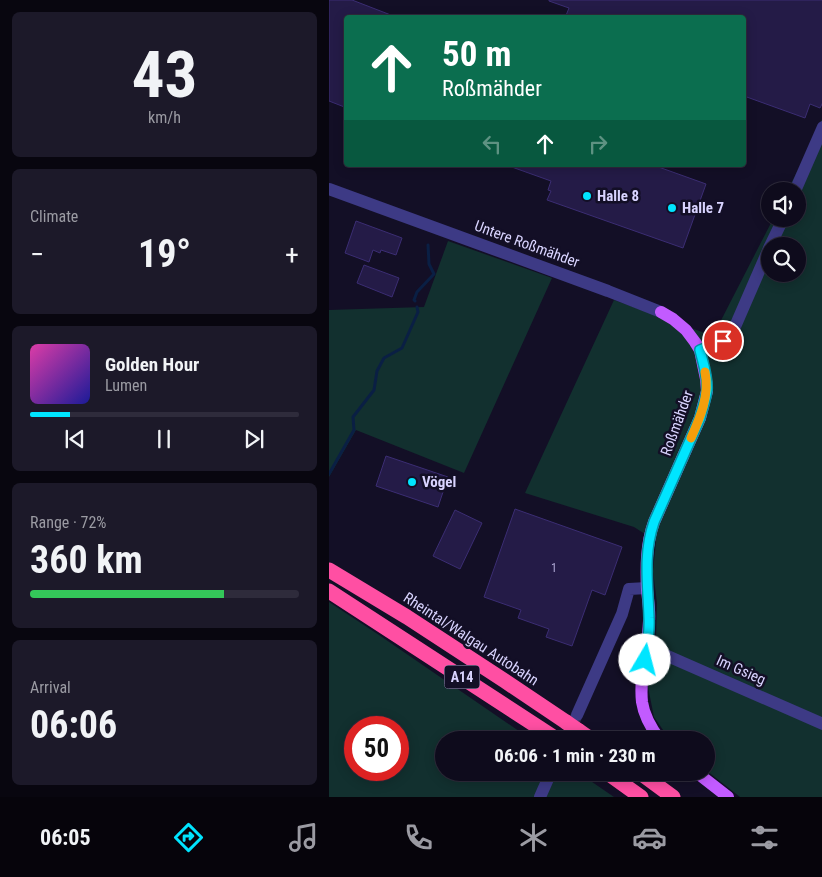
<!DOCTYPE html>
<meta charset="utf-8">
<style>
body{margin:0;font-family:"Roboto Condensed",sans-serif;background:#1c1929;color:#f1f3f6;height:100vh;display:flex;flex-direction:column;font-size:19px;white-space:nowrap}
*{box-sizing:border-box;margin:0}
p{font-size:16px;color:#9b9ba3}
.icon{flex:none;width:28px;height:28px;fill:none;stroke:currentColor;stroke-width:2;stroke-linecap:round;stroke-linejoin:round}
.map{position:relative;flex:1;overflow:hidden}
.sheet{display:flex;flex-direction:column;gap:12px;padding:12px;background:#08060f;width:329px}
.sheet>*{flex:none}
.banner{position:absolute;left:15px;top:15px;width:402px;height:152px;border-radius:5px;box-shadow:0 2px 12px #0003,0 0 0 1px #2e2b3b;background:#0b6e4f;color:#fff;overflow:hidden}
.controls{position:absolute;left:432px;top:182px;display:grid;gap:10px}
.controls a{display:grid;place-items:center;width:45px;height:45px;border-radius:50%;background:#0e0b1c;box-shadow:0 2px 12px #0003,0 0 0 1px #2e2b3b;font-size:25px}
.speed{position:absolute;left:15px;top:716px;display:flex;gap:10px;font-size:25px;font-weight:700;text-align:center}
.speed>*{display:grid;place-content:center;width:65px;height:65px;border-radius:50%;background:#0e0b1c;box-shadow:0 2px 12px #0003,0 0 0 1px #2e2b3b;line-height:1}
.speed .limit{border:8px solid #d22;background:#fff;color:#111}
.pin{position:absolute;display:grid;place-items:center;width:42px;height:42px;color:#fff;margin:-21px;border:2px solid #fff;border-radius:50%;box-shadow:0 1px 5px #0007}
.me{position:absolute;width:55px;margin:-28px;rotate:8deg;stroke-linejoin:round;filter:drop-shadow(0 0 4px #0008)}
.turn{display:flex;align-items:center;gap:18px;height:105px;padding:0 15px;font-size:22px}
.turn .icon{width:65px;height:65px;stroke-width:2.5}
.turn b{display:block;font-size:35px;line-height:42px}
.lanes{display:flex;align-items:center;height:48px;padding:0 15px;background:#0003;justify-content:center;gap:25px;direction:ltr}
.lanes .off{opacity:.35}
.big{font-size:38px;font-weight:700;line-height:1.1}
.sheet .widget{flex:1;display:flex;flex-direction:column;justify-content:center;gap:8px;min-width:0;padding:0 18px;border-radius:8px;background:#1c1929}
.sheet .dial{align-items:center;gap:0}
.dial b{font-size:65px;line-height:1}
.song{display:flex;align-items:center;gap:15px}
.cover{width:60px;height:60px;border-radius:8px;background:linear-gradient(135deg,hsl(320 70% 55%),hsl(240 70% 35%))}
.played{height:5px;border-radius:2px;background:linear-gradient(90deg,#00e5ff 15%,#2e2b3b 15%)}
.keys{display:flex;justify-content:space-around;direction:ltr}
.heat{display:flex;justify-content:space-between;align-items:center;font-size:28px;direction:ltr}
.charge{height:8px;border-radius:4px;background:linear-gradient(90deg,#34c759 72%,#2e2b3b 0)}
.trip{position:absolute;left:106px;top:731px;width:280px;height:50px;border-radius:25px;background:#0e0b1c;box-shadow:0 2px 12px #0003,0 0 0 1px #2e2b3b;font-weight:700;line-height:50px;text-align:center}
.tab-bar{display:flex;height:80px;justify-content:space-around;align-items:center;background:#06040b;color:#9b9ba3}
.tab-bar .icon{width:35px;height:35px}
.tab-bar .on{color:#00e5ff}
.tab-bar b{font-size:22px;color:#f1f3f6}
main{display:flex;flex:1;min-height:0}
.map>svg:first-child{display:block}
.green{fill:#12302f;fill-rule:evenodd}
.lines{fill:none;stroke-linecap:round;stroke-linejoin:round}
.stream{stroke:#0a1f44;stroke-width:3}
.building{fill:#241b47;stroke:#3b2d73}
.minor-tunnel{stroke:#312d47;stroke-width:12;stroke-dasharray:12 6;stroke-linecap:butt}
.minor{stroke:#3d3a85;stroke-width:12}
.major{stroke:#c25bff;stroke-width:12}
.highway{stroke:#ff4fa3;stroke-width:15}
.highway-bridge{stroke:#ff4fa3;stroke-width:15}
.route-casing{stroke:#0095a6;stroke-width:12}
.route{stroke:#00e5ff;stroke-width:9}
.slow{stroke:#f59e0b;stroke-width:9}
.poi-dot{fill:#00e5ff;stroke:#130f26;stroke-width:2}
.labels{text-anchor:middle;dominant-baseline:central;stroke-width:5;stroke-linejoin:round;paint-order:stroke}
.number-label{font-size:12px;fill:#aca6d1}
.shield{fill:#130f26;stroke:#9e99be;stroke-width:1}
.shield-label{font-size:14px;font-weight:bold;fill:#d9d4ff}
.poi-label{font-size:15px;font-weight:bold;fill:#d9d4ff;stroke:#130f26;text-anchor:start}
.street-label{font-size:15px;fill:#d9d4ff;stroke:#130f26}
</style>
<main>
<section class="sheet">
<div class="widget dial"><b>43</b><p>km/h</p></div>
<div class="widget"><p>Climate</p>
<div class="heat"><a>−</a><b class="big">19°</b><a>+</a></div>
</div>
<div class="widget">
<div class="song"><i class="cover"></i><div><b>Golden Hour</b><p>Lumen</p></div></div>
<div class="played"></div>
<div class="keys"><svg class="icon" aria-label="previous" viewBox="0 0 24 24"><path d="M18 5L8 12l10 7zM5 5v14"/></svg><svg class="icon" aria-label="pause" viewBox="0 0 24 24"><path d="M8 5v14M16 5v14"/></svg><svg class="icon" aria-label="next" viewBox="0 0 24 24"><path d="M6 5l10 7-10 7zM19 5v14"/></svg></div>
</div>
<div class="widget"><p>Range · 72%</p><b class="big">360 km</b><div class="charge"></div></div>
<div class="widget"><p>Arrival</p><b class="big">06:06</b></div>
</section>
<div class="map">
<svg width="494" height="797" viewBox="0 0 494 797">
<rect width="100%" height="100%" fill="#130f26"/>
<path class="green" d="M493,119v678h-82l-33,-26v-31h-37l-16,-23 -6,-30 8,-50 1,-34 -4,-32 3,-30 -22,-14 -109,-34 89,-193 99,36 60,-117h25v-28h-11l20,-38zM441,246h28v28h-28z
M119,241l104,37 -88,195 -108,-43 -27,47v-167l95,-3z
M0,602l50,33 153,105h-88v32l135,1 35,24h-285zM26,728h43v42h-43z"/>
<g class="lines">
<path class="stream" d="M86,301l-1,-1 3,-8 17,-18 -5,-10 -1,-19
M0,474l25,-44 -1,-13 21,-27 3,-19 7,-13 18,-10 16,-36 -1,-5"/>
</g>
<path class="building" d="M0,0h23l44,17 -49,1v90l-18,-7z
M220,0h274v102l-3,6 -10,-4 -5,14 -61,-22v-78h-179l4,-10 -20,-7z
M180,165h144l53,19 -23,64 -136,-48 4,-9 -3,-1 3,-9 -42,-15z
M27,221l46,17 -6,17 -15,-5 -1,3 -7,-3 -4,12 -24,-9z
M35,265l35,13 -7,19 -35,-14z
M57,456l62,21 -10,30 -62,-21z
M186,509l107,38 -17,48 -13,-5 -20,56 -26,-9 3,-8 -31,-11 3,-8 -37,-13z
M126,510l27,13 -22,46 -27,-13z"/>
<g class="lines">
<path class="minor-tunnel" d="M236,740l11,-23"/>
<path class="minor" d="M0,189l279,102 53,21
M466,191l28,-64
M441,246l13,-27
M371,350l23,-9 11,-12 36,-83
M318,647l176,77
M248,715l45,-101 7,-25 18,-1
M211,797l11,-25"/>
<path class="major" d="M331,740c-9,-12 -16,-24 -18,-38 -3,-27 6,-54 7,-81 1,-10 -1,-21 -2,-31 -1,-23 -1,-46 7,-68l46,-104 7,-27 -1,-12 -6,-29 -5,-8 -9,-12 -13,-11 -12,-7
M367,772l32,25"/>
<path class="highway" d="M0,570l78,47 98,64 61,41
M0,591l229,149
M250,731l13,9
M277,772l35,25
M310,772l34,25"/>
<path class="highway-bridge" d="M237,722l13,9"/>
</g>
<g class="lines">
<g class="route-casing">
<path id="route" d="M316,660c2,-14 5,-28 4,-42 -1,-34 -6,-64 5,-96l46,-104c2,-9 6,-19 7,-28 1,-13 -4,-27 -7,-40l23,-9"/>
</g>
<use href="#route" class="route"/>
<path class="slow" d="M362,438c9,-20 19,-43 14,-66"/>
</g>
<g class="poi-dot">
<circle cx="258" cy="196" r="5"/>
<circle cx="343" cy="208" r="5"/>
<circle cx="83" cy="482" r="5"/>
</g>
<g class="labels">
<g class="number-label">
<text x="225" y="568">1</text>
</g>
<rect class="shield" x="115.5" y="665.5" width="35" height="23" rx="4"/>
<g class="shield-label">
<text x="133" y="677">A14</text>
</g>
<g class="poi-label">
<text x="268" y="196">Halle 8</text>
<text x="353" y="208">Halle 7</text>
<text x="93" y="482">Vögel</text>
</g>
<g class="street-label">
<text transform="translate(198 244) rotate(20)">Untere Roßmähder</text>
<text transform="translate(348 423) rotate(-70)">Roßmähder</text>
<text transform="translate(142 639) rotate(33)">Rheintal/Walgau Autobahn</text>
<text transform="translate(412 670) rotate(24)">Im Gsieg</text>
</g>
</g>
</svg>
<div class="controls">
<a><svg class="icon" aria-label="sound" viewBox="0 0 24 24"><path d="M4 9h4l5-4v14l-5-4H4zM17 9q2 3 0 6"/></svg></a>
<a><svg class="icon" aria-label="search" viewBox="0 0 24 24"><circle cx="10" cy="10" r="6"/><path d="M15 15l6 6"/></svg></a>
</div>
<div class="speed"><div class="limit">50</div></div>
<div class="pin" style="left:394px;top:341px;background:#d93025"><svg class="icon" aria-label="arrive" viewBox="0 0 24 24"><path d="M6 21V4h12l-3 4 3 4H6"/></svg></div>
<svg class="me" style="left:316px;top:660px" viewBox="-20 -20 40 40"><circle r="19" fill="#fff"/><path d="M0-13L10 11 0 6-10 11z" fill="#00e5ff"/></svg>
<div class="trip">06:06 · 1 min · 230 m</div>
<div class="banner">
<div class="turn"><svg class="icon" aria-label="ahead" viewBox="0 0 24 24"><path d="M12 20V5M6 11l6-6 6 6"/></svg><div><b>50 m</b>Roßmähder</div></div>
<div class="lanes"><svg class="icon off" aria-label="left" viewBox="0 0 24 24"><path d="M17 20v-9H6M10 6l-5 5 5 5"/></svg><svg class="icon" aria-label="ahead" viewBox="0 0 24 24"><path d="M12 20V5M6 11l6-6 6 6"/></svg><svg class="icon off" aria-label="right" viewBox="0 0 24 24"><path d="M7 20v-9h11M14 6l5 5-5 5"/></svg></div>
</div>
</div>
</main>
<nav class="tab-bar">
<b>06:05</b>
<svg class="icon on" aria-label="directions" viewBox="0 0 24 24"><path d="M12 3l9 9-9 9-9-9zM9 14v-3h6M13 9l2 2-2 2"/></svg>
<svg class="icon" aria-label="music" viewBox="0 0 24 24"><path d="M9 18V5l10-2v13"/><circle cx="6" cy="18" r="3"/><circle cx="16" cy="16" r="3"/></svg>
<svg class="icon" aria-label="phone" viewBox="0 0 24 24"><path d="M5 4h4l2 5-3 2q2 4 5 5l2-3 5 2v4C11 20 4 13 5 4z"/></svg>
<svg class="icon" aria-label="climate" viewBox="0 0 24 24"><path d="M12 3v18M4 7l16 10M4 17L20 7"/></svg>
<svg class="icon" aria-label="car" viewBox="0 0 24 24"><path d="M5 17H2v-5l4-1 3-4h7l3 4 3 1v5h-3M9 17h6M6 11h13"/><circle cx="7" cy="17" r="2"/><circle cx="17" cy="17" r="2"/></svg>
<svg class="icon" aria-label="filters" viewBox="0 0 24 24"><path d="M4 7h16M4 17h16"/><circle cx="9" cy="7" r="2"/><circle cx="15" cy="17" r="2"/></svg>
</nav>
